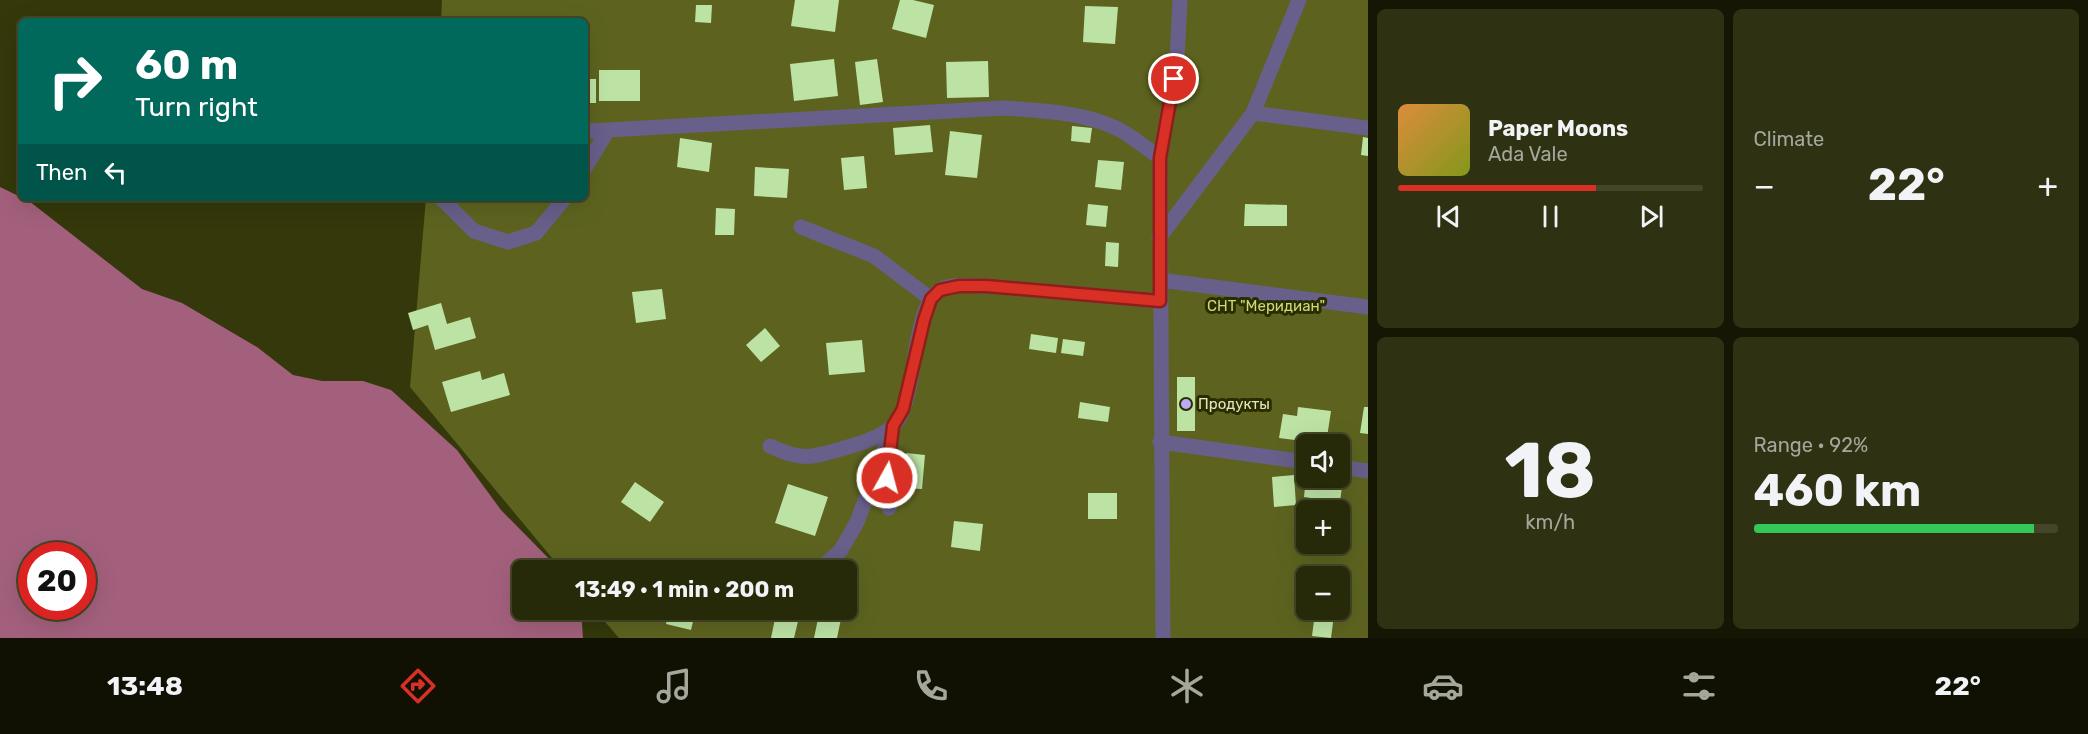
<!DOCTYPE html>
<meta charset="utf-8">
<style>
body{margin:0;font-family:Rubik,sans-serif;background:#2f3212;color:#f1f3f6;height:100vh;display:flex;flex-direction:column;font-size:22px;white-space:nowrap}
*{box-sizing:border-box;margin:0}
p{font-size:20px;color:#a4a79c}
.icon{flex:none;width:33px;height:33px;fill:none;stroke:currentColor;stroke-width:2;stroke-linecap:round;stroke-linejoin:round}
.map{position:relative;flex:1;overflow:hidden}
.sheet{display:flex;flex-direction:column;gap:9px;padding:9px;background:#151704;width:720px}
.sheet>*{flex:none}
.hud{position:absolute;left:18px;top:18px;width:570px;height:183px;border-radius:9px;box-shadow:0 6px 24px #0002,0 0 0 2px #434629;background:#00695c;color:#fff;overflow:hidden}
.controls{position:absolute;left:1296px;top:434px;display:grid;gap:12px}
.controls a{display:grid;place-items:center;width:54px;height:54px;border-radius:9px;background:#272a08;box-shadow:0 6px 24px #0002,0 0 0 2px #434629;font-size:30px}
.speed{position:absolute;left:18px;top:542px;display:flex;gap:12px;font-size:30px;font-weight:700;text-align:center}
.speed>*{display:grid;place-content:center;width:78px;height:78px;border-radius:50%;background:#272a08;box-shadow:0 6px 24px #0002,0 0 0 2px #434629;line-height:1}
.speed .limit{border:9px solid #d22;background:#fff;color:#111}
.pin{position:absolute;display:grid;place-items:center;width:51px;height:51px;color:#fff;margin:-26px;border:3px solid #fff;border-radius:50%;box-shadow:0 2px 6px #0007}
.me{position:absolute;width:66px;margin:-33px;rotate:7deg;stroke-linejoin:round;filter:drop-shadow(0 0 4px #0008)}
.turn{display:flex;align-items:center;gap:21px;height:126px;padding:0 18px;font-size:27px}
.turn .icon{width:78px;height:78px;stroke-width:2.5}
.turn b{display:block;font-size:42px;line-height:51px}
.then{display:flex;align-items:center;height:57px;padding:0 18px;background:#0003;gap:12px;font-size:22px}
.big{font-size:45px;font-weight:700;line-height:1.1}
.sheet .card{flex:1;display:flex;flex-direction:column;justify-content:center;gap:9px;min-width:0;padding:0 21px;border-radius:9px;background:#2f3212}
.sheet .dial{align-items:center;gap:0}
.dial b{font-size:78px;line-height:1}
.song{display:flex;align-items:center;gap:18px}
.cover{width:72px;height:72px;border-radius:9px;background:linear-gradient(135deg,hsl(30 70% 55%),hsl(70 70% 35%))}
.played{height:6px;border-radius:3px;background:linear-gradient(90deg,#d93025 65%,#434629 65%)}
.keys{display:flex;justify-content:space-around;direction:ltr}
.heat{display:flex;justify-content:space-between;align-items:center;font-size:33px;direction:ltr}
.charge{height:9px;border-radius:4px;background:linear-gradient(90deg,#34c759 92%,#434629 0)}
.sheet .tiles{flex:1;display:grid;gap:9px;grid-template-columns:repeat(2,1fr)}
.trip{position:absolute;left:512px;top:560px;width:345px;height:60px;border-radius:9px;background:#272a08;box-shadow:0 6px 24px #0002,0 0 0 2px #434629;font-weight:700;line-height:60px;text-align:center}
.dock{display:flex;height:96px;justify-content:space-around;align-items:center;background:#101103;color:#a4a79c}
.dock .icon{width:42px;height:42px}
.dock .current{color:#d93025}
.dock b{font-size:27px;color:#f1f3f6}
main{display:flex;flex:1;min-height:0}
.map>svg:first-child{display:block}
.green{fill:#5d631f;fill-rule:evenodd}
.water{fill:#a3607c;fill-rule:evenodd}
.building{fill:#bce3a4}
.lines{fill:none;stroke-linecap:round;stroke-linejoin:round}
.minor{stroke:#685f8a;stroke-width:15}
.route-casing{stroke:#8d1f18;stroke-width:15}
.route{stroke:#d93025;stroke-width:10}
.poi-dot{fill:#bbaaf6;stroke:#2a2d00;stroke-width:2}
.labels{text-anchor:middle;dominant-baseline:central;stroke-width:6;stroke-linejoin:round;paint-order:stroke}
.park-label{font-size:15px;fill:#cfd978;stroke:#2a2d00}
.poi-label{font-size:15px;fill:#e1e7be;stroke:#2a2d00;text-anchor:start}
</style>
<main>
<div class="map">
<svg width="1368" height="638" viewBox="0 0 1368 638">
<rect width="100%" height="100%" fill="#34380a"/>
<path class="green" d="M442,0h926v638h-749l-25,-29h252v-39h-284l-152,-183 16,-189h159v-177h-144zM1306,444h34v33h-34zM1306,510h34v33h-34zM1306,576h34v33h-34z"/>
<path class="water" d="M0,187l29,14 113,88 40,14 75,44 36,28 29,6h41l28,9 66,60 44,60 59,60h-38v39h59l2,29h-583zM32,555h50v51h-50z"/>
<path class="building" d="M795,0h44l-4,32 -44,-6z
M900,0h13l21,5 -8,33 -34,-9z
M696,5h16l-1,18 -16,-1z
M1085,6l33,1 -3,37 -32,-2z
M834,59l4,37 -44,5 -4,-37z
M877,59l6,43 -23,3 -5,-43z
M988,61l1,36 -42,1 -1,-36z
M599,70h41v31h-41z
M585,79h11v24h-11z
M930,125l3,27 -38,3 -2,-27z
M1072,126l20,2 -2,15 -19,-2z
M950,131l32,4 -5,43 -32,-3z
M1363,137l5,1v18l-7,-1z
M680,138l32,5 -3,29 -32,-5z
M864,156l3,32 -23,2 -3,-32z
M1098,160l26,2 -3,28 -26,-3z
M755,167l34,2 -2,29 -33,-2z
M1088,204l20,2 -2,21 -20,-2z
M1245,204l42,1v21h-43z
M716,208l19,1 -1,26h-19z
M1106,242l13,1 -1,24 -13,-1z
M662,289l4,30 -30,4 -4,-31z
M441,303l6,21 23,-7 6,21 -41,12 -7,-25 -15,5 -5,-17z
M765,328l15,18 -19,16 -15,-17z
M1031,334l27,4 -2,15 -27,-4z
M1063,339l22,3 -2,14 -22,-3z
M862,340l3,32 -36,3 -3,-32z
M480,371l2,9 22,-7 6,22 -59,17 -9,-30z
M1177,377h18v54h-18z
M1080,402l30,5 -2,15 -30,-4z
M1298,407l33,4 -5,33 -47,-6 4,-24 14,2z
M1364,407h4v27l-8,-1z
M906,453l19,2 -3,34 -19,-1z
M1294,475l2,30 -22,2 -2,-30z
M1306,477l37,2 -3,23 -36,-5z
M635,482l29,20 -14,20 -29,-20z
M788,484l40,13 -13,39 -40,-13z
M1088,493h29v26h-29z
M954,521l29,3 -3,27 -29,-4z
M669,609h27l-5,21 -25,-6z
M777,609l23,4 -6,25h-23z
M820,609l22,5 -5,24h-23z
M1315,613l19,2 -3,23 -19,-2z"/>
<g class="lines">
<path class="minor" d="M1253,113l115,15
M585,131l23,-1
M585,168l23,-38 396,-22c37,3 80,4 114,21 14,7 28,19 42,29
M441,198l33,33 34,11 28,-9 29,-35
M801,227l73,29 57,43
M1159,238l94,-125 46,-113
M1160,280l208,27
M1160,442l146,20
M770,446c31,15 40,12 71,3 17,-5 36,-10 51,-22 27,-23 18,-120 48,-137 12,-7 33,-4 46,-4l174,15
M1340,467l28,4
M889,508l-2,-29 3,-29
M819,570l22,-20 16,-28 36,-96
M1163,638l-3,-480 17,-99 3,-59"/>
</g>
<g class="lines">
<g class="route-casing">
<path id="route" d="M887,478l6,-52 10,-17 21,-89 7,-21 9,-9 19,-4h27l174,15v-143l14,-79"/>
</g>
<use href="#route" class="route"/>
</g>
<circle class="poi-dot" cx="1186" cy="404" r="6"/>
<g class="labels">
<g class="park-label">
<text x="1266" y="306">СНТ "Меридиан"</text>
</g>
<g class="poi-label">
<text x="1198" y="404">Продукты</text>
</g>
</g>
</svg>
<div class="controls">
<a><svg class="icon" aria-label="sound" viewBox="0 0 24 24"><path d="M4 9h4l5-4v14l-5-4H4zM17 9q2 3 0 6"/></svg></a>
<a>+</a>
<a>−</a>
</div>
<div class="speed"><div class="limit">20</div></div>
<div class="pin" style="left:1174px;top:79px;background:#d93025"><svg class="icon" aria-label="arrive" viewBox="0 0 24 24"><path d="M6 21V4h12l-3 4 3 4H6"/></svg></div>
<svg class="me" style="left:887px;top:478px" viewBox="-20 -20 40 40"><circle r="17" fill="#d93025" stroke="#fff" stroke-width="3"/><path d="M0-11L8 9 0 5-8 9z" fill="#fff"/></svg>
<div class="trip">13:49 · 1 min · 200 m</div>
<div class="hud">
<div class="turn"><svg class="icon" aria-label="right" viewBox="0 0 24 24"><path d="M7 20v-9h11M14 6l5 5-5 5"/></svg><div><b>60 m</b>Turn right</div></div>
<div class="then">Then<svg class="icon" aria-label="left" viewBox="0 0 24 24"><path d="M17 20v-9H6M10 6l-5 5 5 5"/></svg></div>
</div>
</div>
<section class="sheet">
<div class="tiles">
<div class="card">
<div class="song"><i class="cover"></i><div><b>Paper Moons</b><p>Ada Vale</p></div></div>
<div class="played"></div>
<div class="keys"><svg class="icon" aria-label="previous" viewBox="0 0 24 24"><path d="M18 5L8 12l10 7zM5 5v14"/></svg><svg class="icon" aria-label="pause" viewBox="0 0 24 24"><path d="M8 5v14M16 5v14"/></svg><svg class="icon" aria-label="next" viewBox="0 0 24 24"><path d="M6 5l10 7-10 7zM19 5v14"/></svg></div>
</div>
<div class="card"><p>Climate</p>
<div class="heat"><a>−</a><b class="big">22°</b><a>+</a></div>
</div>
<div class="card dial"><b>18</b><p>km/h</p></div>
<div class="card"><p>Range · 92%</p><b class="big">460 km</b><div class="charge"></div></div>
</div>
</section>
</main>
<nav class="dock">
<b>13:48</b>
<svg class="icon current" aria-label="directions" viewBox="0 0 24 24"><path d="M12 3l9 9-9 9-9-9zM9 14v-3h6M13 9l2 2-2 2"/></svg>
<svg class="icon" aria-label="music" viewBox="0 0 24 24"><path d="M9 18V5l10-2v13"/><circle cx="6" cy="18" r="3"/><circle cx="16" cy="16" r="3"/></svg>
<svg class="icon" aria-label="phone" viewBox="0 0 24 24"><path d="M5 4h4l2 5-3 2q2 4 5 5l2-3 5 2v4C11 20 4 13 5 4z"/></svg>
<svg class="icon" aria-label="climate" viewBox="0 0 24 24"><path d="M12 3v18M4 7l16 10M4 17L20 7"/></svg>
<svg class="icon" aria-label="car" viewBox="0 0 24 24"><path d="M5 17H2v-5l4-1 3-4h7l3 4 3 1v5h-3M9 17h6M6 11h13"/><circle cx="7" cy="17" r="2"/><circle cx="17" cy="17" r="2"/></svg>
<svg class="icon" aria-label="filters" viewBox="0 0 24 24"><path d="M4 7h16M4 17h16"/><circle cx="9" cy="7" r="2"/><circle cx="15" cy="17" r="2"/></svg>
<b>22°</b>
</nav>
